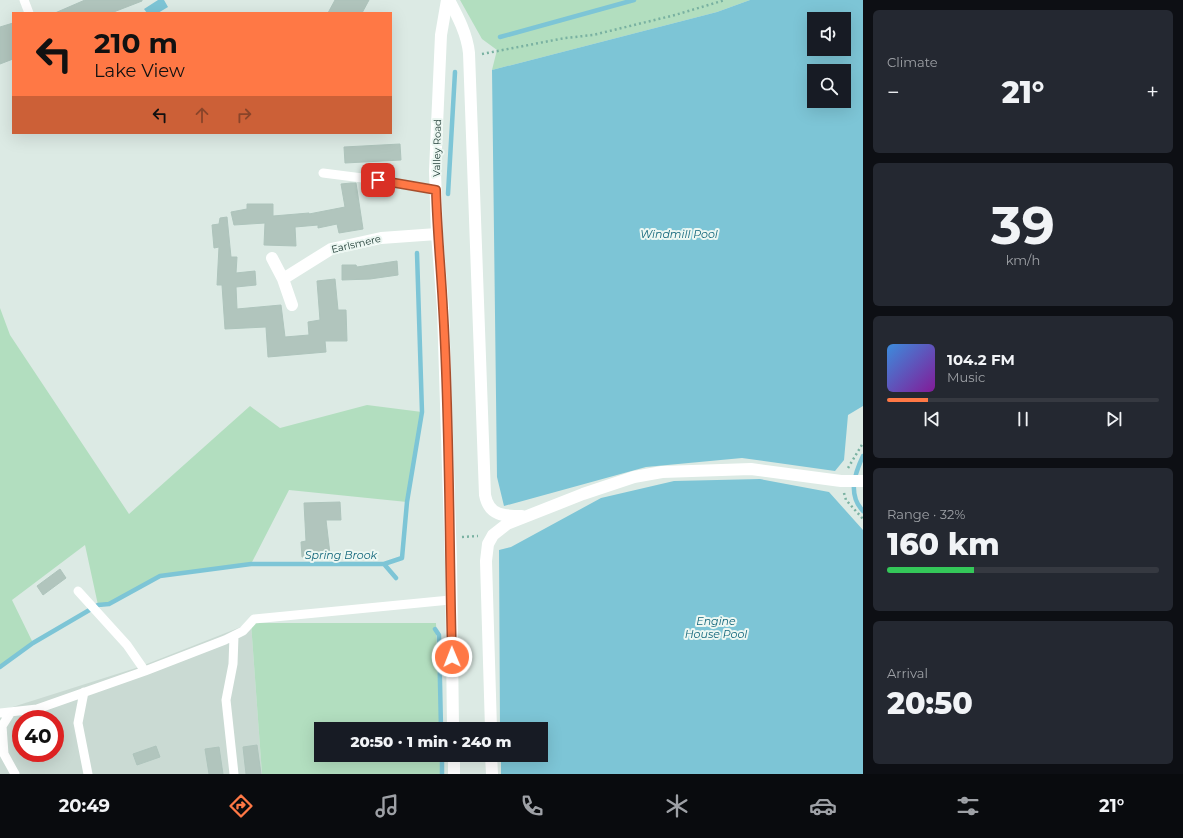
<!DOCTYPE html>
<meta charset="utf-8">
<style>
body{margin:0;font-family:Montserrat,sans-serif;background:#242831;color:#f1f3f6;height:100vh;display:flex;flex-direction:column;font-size:15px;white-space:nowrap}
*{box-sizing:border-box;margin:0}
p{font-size:13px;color:#9ea1a6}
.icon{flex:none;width:22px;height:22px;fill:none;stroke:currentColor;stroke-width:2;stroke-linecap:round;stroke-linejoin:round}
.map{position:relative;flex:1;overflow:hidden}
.sheet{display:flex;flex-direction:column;gap:10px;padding:10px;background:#0d0f14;width:320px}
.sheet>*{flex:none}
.banner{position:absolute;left:12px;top:12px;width:380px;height:122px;border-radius:0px;box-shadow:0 4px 16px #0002;background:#ff7845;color:#111;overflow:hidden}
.controls{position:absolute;left:807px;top:12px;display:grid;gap:8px}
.controls a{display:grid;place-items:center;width:44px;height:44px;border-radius:0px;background:#171b24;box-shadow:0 4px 16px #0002;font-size:20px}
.speed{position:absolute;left:12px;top:710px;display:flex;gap:8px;font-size:20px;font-weight:700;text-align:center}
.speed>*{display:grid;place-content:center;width:52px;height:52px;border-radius:50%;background:#171b24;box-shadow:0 4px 16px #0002;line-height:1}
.speed .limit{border:6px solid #d22;background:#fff;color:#111}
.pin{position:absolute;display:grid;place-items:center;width:34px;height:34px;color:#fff;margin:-17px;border-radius:8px;box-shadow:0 2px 6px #0006}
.me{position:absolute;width:44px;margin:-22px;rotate:359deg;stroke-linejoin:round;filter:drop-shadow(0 0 3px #0008)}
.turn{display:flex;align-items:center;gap:14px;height:84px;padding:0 16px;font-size:18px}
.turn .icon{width:52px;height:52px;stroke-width:2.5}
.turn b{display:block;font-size:28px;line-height:34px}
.lanes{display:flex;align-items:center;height:38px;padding:0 16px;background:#0003;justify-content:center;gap:20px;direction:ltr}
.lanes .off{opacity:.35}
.big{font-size:30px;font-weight:800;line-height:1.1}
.sheet .card{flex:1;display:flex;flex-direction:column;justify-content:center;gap:6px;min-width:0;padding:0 14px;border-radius:6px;background:#242831}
.sheet .dial{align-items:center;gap:0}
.dial b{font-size:52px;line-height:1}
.song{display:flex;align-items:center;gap:12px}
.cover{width:48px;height:48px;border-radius:6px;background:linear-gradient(135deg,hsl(210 70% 55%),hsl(290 70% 35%))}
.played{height:4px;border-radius:2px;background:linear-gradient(90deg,#ff7845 15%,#363941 15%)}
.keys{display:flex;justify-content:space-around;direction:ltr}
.heat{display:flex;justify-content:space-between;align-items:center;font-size:22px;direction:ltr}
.charge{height:6px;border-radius:3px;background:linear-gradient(90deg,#34c759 32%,#363941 0)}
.trip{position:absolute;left:314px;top:722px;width:234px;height:40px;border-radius:0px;background:#171b24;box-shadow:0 4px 16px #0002;font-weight:800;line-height:40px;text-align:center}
.dock{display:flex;height:64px;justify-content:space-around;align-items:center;background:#090b0e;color:#9ea1a6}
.dock .icon{width:28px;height:28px}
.dock .active{color:#ff7845}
.dock b{font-size:18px;color:#f1f3f6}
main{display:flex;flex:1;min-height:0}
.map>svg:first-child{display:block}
.built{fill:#cadad3;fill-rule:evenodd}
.green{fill:#b2debf}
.water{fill:#7dc5d6;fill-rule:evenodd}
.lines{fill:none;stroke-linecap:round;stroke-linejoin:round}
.stream{stroke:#7dc5d6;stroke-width:4.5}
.building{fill:#b1c5bd;stroke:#aec4bc}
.path{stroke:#79b1a1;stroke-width:2.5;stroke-dasharray:2 3;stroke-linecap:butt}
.lane{stroke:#fff;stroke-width:9}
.street{stroke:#fff;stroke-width:12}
.secondary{stroke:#fff;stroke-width:12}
.route-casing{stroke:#a64e2d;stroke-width:10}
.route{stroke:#ff7845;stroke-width:7}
.labels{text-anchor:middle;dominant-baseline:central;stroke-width:4;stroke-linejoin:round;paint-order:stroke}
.street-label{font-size:10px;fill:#1d3a33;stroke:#ecf7f2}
.water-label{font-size:11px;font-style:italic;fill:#12667b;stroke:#ecf7f2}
</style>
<main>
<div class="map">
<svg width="863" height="774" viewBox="0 0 863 774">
<rect width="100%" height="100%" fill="#dceae4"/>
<path class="built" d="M251,623l11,151h-262v-63l139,-44zM21,719h34v34h-34z"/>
<path class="green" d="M460,0h290l-33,12 -225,58 5,-20 -15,-11z
M0,308l10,27 119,179 121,-108 30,22 87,-23 55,7 -15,90 -118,-12 -38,74 -91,12 -51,28 -11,1 -13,-60 -73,55 21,43 -33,24z
M251,623h185l4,106h-119v26h119l1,19h-179z"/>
<path class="water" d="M158,0h6l4,7 -10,6h-11l-3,-4z
M750,0h113v406l-15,9 -4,45 -9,11 -93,-13 -96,9 -142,39 -7,-29 -5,-407 225,-58zM814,19h30v30h-30zM814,71h30v30h-30z
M760,479l69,13 34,38v244h-362v-19h40v-26h-41l-1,-179 12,-3 90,-49 73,-17z"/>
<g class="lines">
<path class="stream" d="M500,37l134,-37
M448,194l7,-122
M863,456c-9,19 -15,39 0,55
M384,564l12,14
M435,629l4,6 2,94
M0,667l33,-24 65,-38 11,-1 51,-28 91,-12h133l18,-6 5,-56 15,-90 -5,-159
M442,755v19"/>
</g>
<path class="building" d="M85,0h57v1l-31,12h-56z
M335,0h34l-7,13h-34z
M13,23v36l-13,5v-37z
M400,144l1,16 -56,3 -1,-16z
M351,183h5l7,46 -24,4 -2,-9 -19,4v-3l-23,2 1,19 -32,-1 1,-22 -31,2 -3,-13 16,-3v-5h26v12l36,-3v1l36,-7 -4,-23z
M227,217l4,40h6l-1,16 19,-2 1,14 -20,2 1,22 44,-4 4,32 24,-2 -1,-13 12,-2 -3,-39 18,-2 3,31h8l1,31h-22l1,11 -58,5 -2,-30 -41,2 -3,-44h-5l2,-38 -5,1 -2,-23 7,-1 1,-6z
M397,261l1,14 -28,4 -28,1v-15h14l1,2z
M340,502l1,18h-15l4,34 -28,3 -1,-15 5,-1 -2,-38z
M60,569l6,9 -23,17 -6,-9z
M257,745l4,29h-15l-3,-27z
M156,746l4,11 -23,8 -4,-11z
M219,747l4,27h-14l-4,-25z"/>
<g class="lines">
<path class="path" d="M482,54l83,-16 28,-3 82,-20 50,-15
M848,468l15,-25
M844,493l2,7 17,19
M462,537l16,-1"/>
<path class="lane" d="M24,0l5,13
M323,173l55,7 58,10
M78,591l49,54 18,26
M84,692l-6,31 10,51
M11,712l-9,14 2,28 11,20
M0,713l37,-4 108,-38 80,-31 18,-9 11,-12 196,-19
M234,774l-8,-74 7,-36 1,-28"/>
<path class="street" d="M449,0c9,17 18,34 20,53l16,442c4,21 19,21 37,21
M272,258l11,21 9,26
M283,279l48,-30 50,-11 56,-4
M491,729l-5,-168 2,-17 5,-9 14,-11 76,-30 51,-17 28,-5 89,-3 90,12h22
M491,755l1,19"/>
<path class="secondary" d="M447,0l-6,35 -6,136 2,63 6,75 8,254 2,166
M454,755v19"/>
</g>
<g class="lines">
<g class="route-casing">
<path id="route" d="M378,180l58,10c1,39 5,79 7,118 7,116 6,233 9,349"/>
</g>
<use href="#route" class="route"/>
</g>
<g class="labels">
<g class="street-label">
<text transform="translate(437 148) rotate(-89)">Valley Road</text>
<text transform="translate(356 244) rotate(-13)">Earlsmere</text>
</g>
<g class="water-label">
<text x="679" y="234">Windmill Pool</text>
<text x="341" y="555">Spring Brook</text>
<text x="716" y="621">Engine<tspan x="716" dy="13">House Pool</tspan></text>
</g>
</g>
</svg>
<div class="controls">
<a><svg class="icon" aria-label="sound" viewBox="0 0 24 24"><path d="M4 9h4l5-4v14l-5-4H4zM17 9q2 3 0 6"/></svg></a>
<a><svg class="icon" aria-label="search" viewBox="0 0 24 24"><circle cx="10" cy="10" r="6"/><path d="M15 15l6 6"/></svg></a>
</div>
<div class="speed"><div class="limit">40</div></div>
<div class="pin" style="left:378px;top:180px;background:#d93025"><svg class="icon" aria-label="arrive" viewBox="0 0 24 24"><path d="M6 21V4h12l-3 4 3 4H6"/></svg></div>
<svg class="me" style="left:452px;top:657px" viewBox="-20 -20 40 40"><circle r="17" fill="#ff7845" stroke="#fff" stroke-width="3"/><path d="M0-11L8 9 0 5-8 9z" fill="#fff"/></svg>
<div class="trip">20:50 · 1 min · 240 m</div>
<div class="banner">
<div class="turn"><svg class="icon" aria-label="left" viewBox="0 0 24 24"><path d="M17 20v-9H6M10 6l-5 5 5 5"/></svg><div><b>210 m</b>Lake View</div></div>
<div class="lanes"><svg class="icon" aria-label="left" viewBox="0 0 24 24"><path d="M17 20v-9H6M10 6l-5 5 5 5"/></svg><svg class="icon off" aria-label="ahead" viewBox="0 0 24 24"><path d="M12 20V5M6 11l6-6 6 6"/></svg><svg class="icon off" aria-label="right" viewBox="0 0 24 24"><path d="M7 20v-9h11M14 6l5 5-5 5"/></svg></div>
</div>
</div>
<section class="sheet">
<div class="card"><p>Climate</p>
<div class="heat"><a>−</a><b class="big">21°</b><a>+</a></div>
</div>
<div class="card dial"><b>39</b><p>km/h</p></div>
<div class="card">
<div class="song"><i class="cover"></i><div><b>104.2 FM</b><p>Music</p></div></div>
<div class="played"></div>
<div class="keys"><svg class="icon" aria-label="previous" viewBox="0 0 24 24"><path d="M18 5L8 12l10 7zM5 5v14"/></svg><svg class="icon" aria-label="pause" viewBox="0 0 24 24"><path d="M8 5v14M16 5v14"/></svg><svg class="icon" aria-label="next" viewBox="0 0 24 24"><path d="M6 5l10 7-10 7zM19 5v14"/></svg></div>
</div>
<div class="card"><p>Range · 32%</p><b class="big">160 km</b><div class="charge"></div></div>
<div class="card"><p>Arrival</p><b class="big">20:50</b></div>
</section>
</main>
<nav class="dock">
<b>20:49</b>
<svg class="icon active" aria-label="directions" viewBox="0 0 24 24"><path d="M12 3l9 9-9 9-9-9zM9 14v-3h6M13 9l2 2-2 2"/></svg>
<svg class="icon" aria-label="music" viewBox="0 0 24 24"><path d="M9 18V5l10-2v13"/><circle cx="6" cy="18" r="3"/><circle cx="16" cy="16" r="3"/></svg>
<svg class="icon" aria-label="phone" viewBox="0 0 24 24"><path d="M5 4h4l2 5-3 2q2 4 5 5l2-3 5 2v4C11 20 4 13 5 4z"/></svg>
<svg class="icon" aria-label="climate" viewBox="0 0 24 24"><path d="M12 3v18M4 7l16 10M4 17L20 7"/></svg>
<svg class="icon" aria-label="car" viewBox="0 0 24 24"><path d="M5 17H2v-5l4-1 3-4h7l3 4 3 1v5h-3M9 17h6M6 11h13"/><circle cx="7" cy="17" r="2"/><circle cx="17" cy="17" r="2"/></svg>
<svg class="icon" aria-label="filters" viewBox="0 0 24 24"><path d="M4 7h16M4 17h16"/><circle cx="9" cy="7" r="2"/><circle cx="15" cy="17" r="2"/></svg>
<b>21°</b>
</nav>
